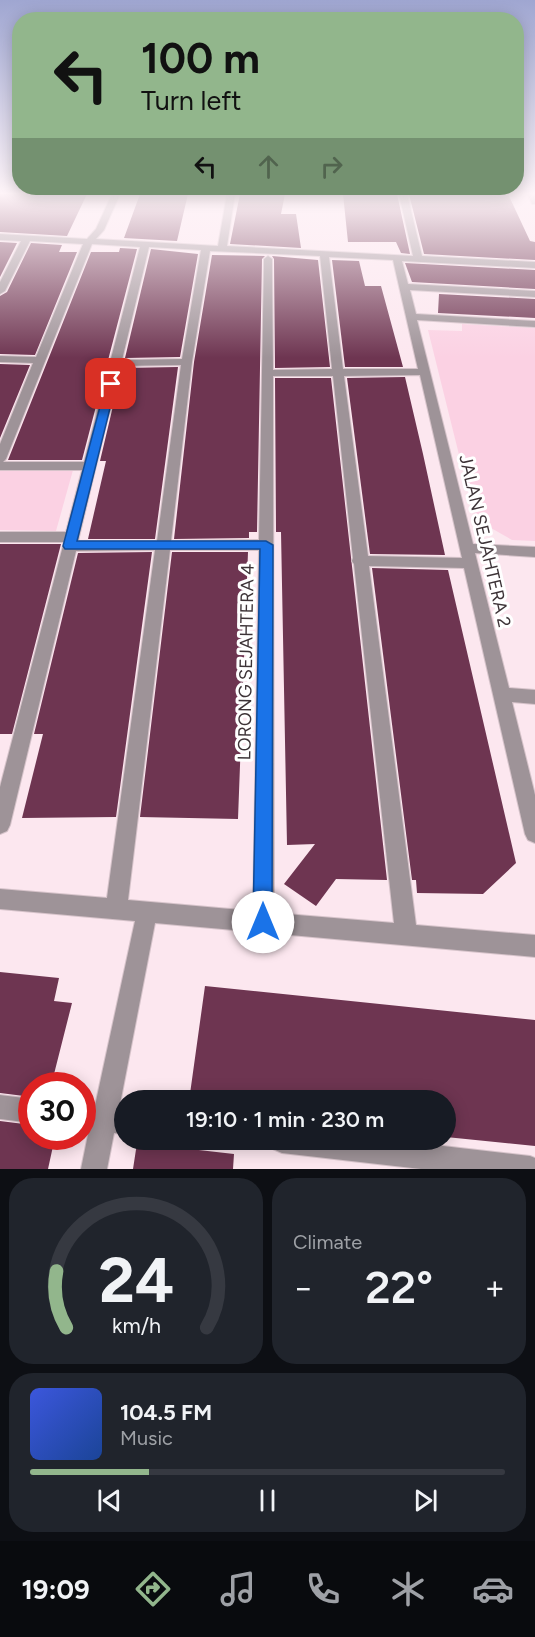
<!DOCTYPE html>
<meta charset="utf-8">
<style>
body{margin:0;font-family:Figtree,sans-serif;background:#20242c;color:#f1f3f6;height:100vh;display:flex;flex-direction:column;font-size:22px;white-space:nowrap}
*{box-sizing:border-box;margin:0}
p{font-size:20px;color:#9ea1a6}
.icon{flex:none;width:33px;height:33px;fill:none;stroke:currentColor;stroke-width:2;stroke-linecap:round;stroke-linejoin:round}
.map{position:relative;height:1169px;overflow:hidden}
.sheet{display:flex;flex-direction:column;gap:9px;padding:9px;background:#0d0f14;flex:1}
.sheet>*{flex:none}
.top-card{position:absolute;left:12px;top:12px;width:512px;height:183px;border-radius:24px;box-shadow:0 3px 15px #0003;background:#92b68c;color:#111;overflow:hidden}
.speed{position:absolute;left:18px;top:1072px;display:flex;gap:12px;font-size:30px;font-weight:700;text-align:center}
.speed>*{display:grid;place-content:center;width:78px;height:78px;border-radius:50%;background:#171b24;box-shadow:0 3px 15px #0003;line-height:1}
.speed .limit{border:9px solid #d22;background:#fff;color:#111}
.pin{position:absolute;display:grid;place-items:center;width:51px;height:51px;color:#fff;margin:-26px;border-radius:12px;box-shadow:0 3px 9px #0006}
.me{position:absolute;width:66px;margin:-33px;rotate:0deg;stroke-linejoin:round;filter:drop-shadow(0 0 4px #0008)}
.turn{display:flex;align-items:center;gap:21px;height:126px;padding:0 30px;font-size:27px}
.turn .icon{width:78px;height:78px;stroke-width:2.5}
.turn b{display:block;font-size:42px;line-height:51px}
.lanes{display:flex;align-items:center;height:57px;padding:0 30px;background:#0003;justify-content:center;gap:30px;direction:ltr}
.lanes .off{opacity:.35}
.big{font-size:45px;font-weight:600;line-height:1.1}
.sheet .card{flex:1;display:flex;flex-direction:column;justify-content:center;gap:9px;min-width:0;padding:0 21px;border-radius:24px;background:#20242c}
.sheet .dial{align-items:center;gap:0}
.dial svg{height:156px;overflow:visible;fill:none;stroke:#363941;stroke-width:7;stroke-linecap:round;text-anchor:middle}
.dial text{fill:#f1f3f6;stroke:none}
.song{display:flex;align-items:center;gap:18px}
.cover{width:72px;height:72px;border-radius:9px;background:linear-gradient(135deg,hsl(230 70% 55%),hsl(220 70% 35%))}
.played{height:6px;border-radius:3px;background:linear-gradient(90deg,#92b68c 25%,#363941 25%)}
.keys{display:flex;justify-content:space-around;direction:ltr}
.heat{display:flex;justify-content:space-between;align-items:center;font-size:33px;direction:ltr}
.sheet .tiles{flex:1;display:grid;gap:9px;grid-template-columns:1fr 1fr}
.card:last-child{grid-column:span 2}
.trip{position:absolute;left:114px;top:1090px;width:342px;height:60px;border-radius:30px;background:#171b24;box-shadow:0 3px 15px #0003;font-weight:600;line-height:60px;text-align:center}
.tabs{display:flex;height:96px;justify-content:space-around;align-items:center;background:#090b0e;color:#9ea1a6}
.tabs .icon{width:42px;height:42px}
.tabs .current{color:#92b68c}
.tabs b{font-size:27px;color:#f1f3f6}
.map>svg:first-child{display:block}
.green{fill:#fbd1e3}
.building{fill:#6e3551}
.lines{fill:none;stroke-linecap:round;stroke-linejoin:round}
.minor-casing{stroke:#d6c3ca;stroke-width:2}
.minor{fill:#9e9398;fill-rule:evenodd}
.route{fill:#1a73e8;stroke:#114b97;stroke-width:1.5}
.labels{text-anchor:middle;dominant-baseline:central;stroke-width:6;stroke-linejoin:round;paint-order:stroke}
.street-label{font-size:18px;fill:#3d3337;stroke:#fff}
</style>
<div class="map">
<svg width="535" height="1169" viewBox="0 0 535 1169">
<rect width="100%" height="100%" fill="#fce7ef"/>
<path class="green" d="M462,324l73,4v213l-23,-1 -37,-21 -47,-189 34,1z
M0,469l73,1 -17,61 -56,-1z"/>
<path class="building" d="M0,194h87l-20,42 -67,-4z
M140,194h48l-11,47 -53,-3z
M240,194h45l-4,20h15l5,34 -71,-4z
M343,194h54l13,60 -9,-1 -5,-11h-48z
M409,194h99l22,47 5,1v18l-111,-6z
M0,242l17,1 -17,34z
M31,243l31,2 -3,7h18l-42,103 -35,-1v-58l7,-4z
M120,248l17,1 -55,211h-74l83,-208h28z
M151,249l47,5 -18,103 -55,1z
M212,255l53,1 -3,3 -5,273h-8v6l-75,1 20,-177z
M272,256l46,4 12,107 -55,1 -1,-109z
M332,260l27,1 6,25h16l22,81h-58z
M405,263l130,7v19l-123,-7z
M439,294l96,5v19l-97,-5z
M0,364l30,1 -30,73z
M178,367l-23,172h-67l18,-78h-6l22,-93z
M405,377l18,77 22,101 -75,-1 -23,-176z
M275,378h56l56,502 -51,-1 -20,27 -32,-22 31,-40 -28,1 -6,-313h-5z
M0,544h61l-49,190h-12z
M152,552l-36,265 -94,1 21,-84h-9l44,-181z
M172,552h76l-10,267 -98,-2z
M372,568l76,2 68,293 -33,31 -66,-1 -1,-13h-4z
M0,972l59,6 -5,23 18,2 -21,83h-19v11l-32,-4z
M205,986l330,34v126l-89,-9v-36h-257z
M0,1121l32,4v12h23l-7,32h-48z
M137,1143l97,11 -1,15h-100z"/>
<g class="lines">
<g class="minor-casing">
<path id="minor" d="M112,194h8l-16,36 -8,9 122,7 9,-52h8l-8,52 186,10 -14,-62h8l15,62 113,6v6l-133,-7 6,23 127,7v6l-125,-7 6,24 119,7v6l-118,-7 56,224 62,3v10l-60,-4 34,135 26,2v14l-23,-2 23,93v48l-7,-3 -3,-6 -61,-266 -95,-2 47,359 119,10v22l-380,-34 -36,186 5,1v24l-10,-1 -7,36h-26l8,-39 -7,-1v-24l13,1 40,-185 -135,-12v-20l107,9 48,-348 -79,1 -66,274 -3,6 -7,3v-47l64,-245h-64v-10h66l16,-62h-82v-26l33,-81 -33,-1v-6l36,1 47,-113 -53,-3 -25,50 -5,3v-12l21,-41 -21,-1v-6l87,5 9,-10zM92,244l48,3 -56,215h-81l3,-3zM149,247l52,3 -19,109 -60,1zM210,251l110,5 12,113 -59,1 -1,-111 -4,-3 -4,3 -5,281 -88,1 21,-179zM329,257l64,3 25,109h-75zM181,365l-24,176h-79l42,-175zM420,375l42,183 -94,-2 -24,-180zM273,376h60l20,182 -1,3 2,3 40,359 -120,-10zM170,550h89l-6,361 -125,-11z
M527,194h8v10h-3z
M0,1095l32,4v24l-32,-4z
M269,1140h122l139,16 5,2v11h-114l-139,-16 -9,-4z"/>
</g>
<use href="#minor" class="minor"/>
</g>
<linearGradient id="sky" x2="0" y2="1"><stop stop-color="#9fa6d1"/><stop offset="0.54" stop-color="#fef4f8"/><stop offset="1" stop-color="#fef4f8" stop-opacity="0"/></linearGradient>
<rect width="535" height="358" fill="url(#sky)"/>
<path class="route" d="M111,381l5,3 -39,157h189l7,4 -1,377 -2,6 -7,3 -7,-3 -3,-6 7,-373h-195l-2,-3 43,-162z"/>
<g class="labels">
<g class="street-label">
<text transform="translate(485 541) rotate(77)">JALAN SEJAHTERA 2</text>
<text transform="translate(246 662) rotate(-89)">LORONG SEJAHTERA 4</text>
</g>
</g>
</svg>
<div class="speed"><div class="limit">30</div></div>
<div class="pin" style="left:111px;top:384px;background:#d93025"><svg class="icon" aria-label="arrive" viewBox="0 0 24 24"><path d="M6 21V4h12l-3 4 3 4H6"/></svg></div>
<svg class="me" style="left:263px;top:922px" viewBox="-20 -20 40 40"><circle r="19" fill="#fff"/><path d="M0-13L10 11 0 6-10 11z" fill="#1a73e8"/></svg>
<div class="trip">19:10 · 1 min · 230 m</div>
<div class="top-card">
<div class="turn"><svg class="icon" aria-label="left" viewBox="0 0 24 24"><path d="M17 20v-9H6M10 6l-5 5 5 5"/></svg><div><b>100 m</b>Turn left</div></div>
<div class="lanes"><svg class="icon" aria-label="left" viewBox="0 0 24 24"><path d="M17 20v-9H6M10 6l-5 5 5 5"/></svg><svg class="icon off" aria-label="ahead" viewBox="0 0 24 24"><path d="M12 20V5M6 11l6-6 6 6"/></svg><svg class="icon off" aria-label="right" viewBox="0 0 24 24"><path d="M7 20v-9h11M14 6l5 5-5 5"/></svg></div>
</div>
</div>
<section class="sheet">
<div class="tiles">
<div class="card dial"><svg viewBox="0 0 100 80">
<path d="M14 69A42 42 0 1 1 86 69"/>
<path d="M14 69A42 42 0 0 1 9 40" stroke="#92b68c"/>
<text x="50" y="56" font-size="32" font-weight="700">24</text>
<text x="50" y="72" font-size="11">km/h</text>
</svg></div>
<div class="card"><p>Climate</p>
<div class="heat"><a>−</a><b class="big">22°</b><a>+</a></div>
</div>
<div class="card">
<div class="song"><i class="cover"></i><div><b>104.5 FM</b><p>Music</p></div></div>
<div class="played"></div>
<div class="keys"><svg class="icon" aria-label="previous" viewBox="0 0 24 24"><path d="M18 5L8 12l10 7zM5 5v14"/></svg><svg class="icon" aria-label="pause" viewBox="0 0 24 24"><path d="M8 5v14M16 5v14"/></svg><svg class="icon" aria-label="next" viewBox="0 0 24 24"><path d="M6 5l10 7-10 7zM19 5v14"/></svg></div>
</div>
</div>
</section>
<nav class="tabs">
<b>19:09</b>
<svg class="icon current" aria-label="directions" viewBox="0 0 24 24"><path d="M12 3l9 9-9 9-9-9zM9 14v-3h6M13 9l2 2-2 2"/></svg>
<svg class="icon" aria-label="music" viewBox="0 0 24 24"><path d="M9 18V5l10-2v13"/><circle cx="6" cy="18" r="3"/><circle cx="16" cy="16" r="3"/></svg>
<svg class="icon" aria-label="phone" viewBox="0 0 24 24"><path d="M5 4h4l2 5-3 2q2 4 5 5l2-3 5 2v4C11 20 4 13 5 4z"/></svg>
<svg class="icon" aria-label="climate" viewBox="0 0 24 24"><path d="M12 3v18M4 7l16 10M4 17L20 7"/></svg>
<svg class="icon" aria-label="car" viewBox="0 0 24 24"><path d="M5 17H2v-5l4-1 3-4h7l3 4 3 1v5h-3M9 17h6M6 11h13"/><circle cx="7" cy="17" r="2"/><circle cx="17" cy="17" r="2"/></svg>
</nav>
